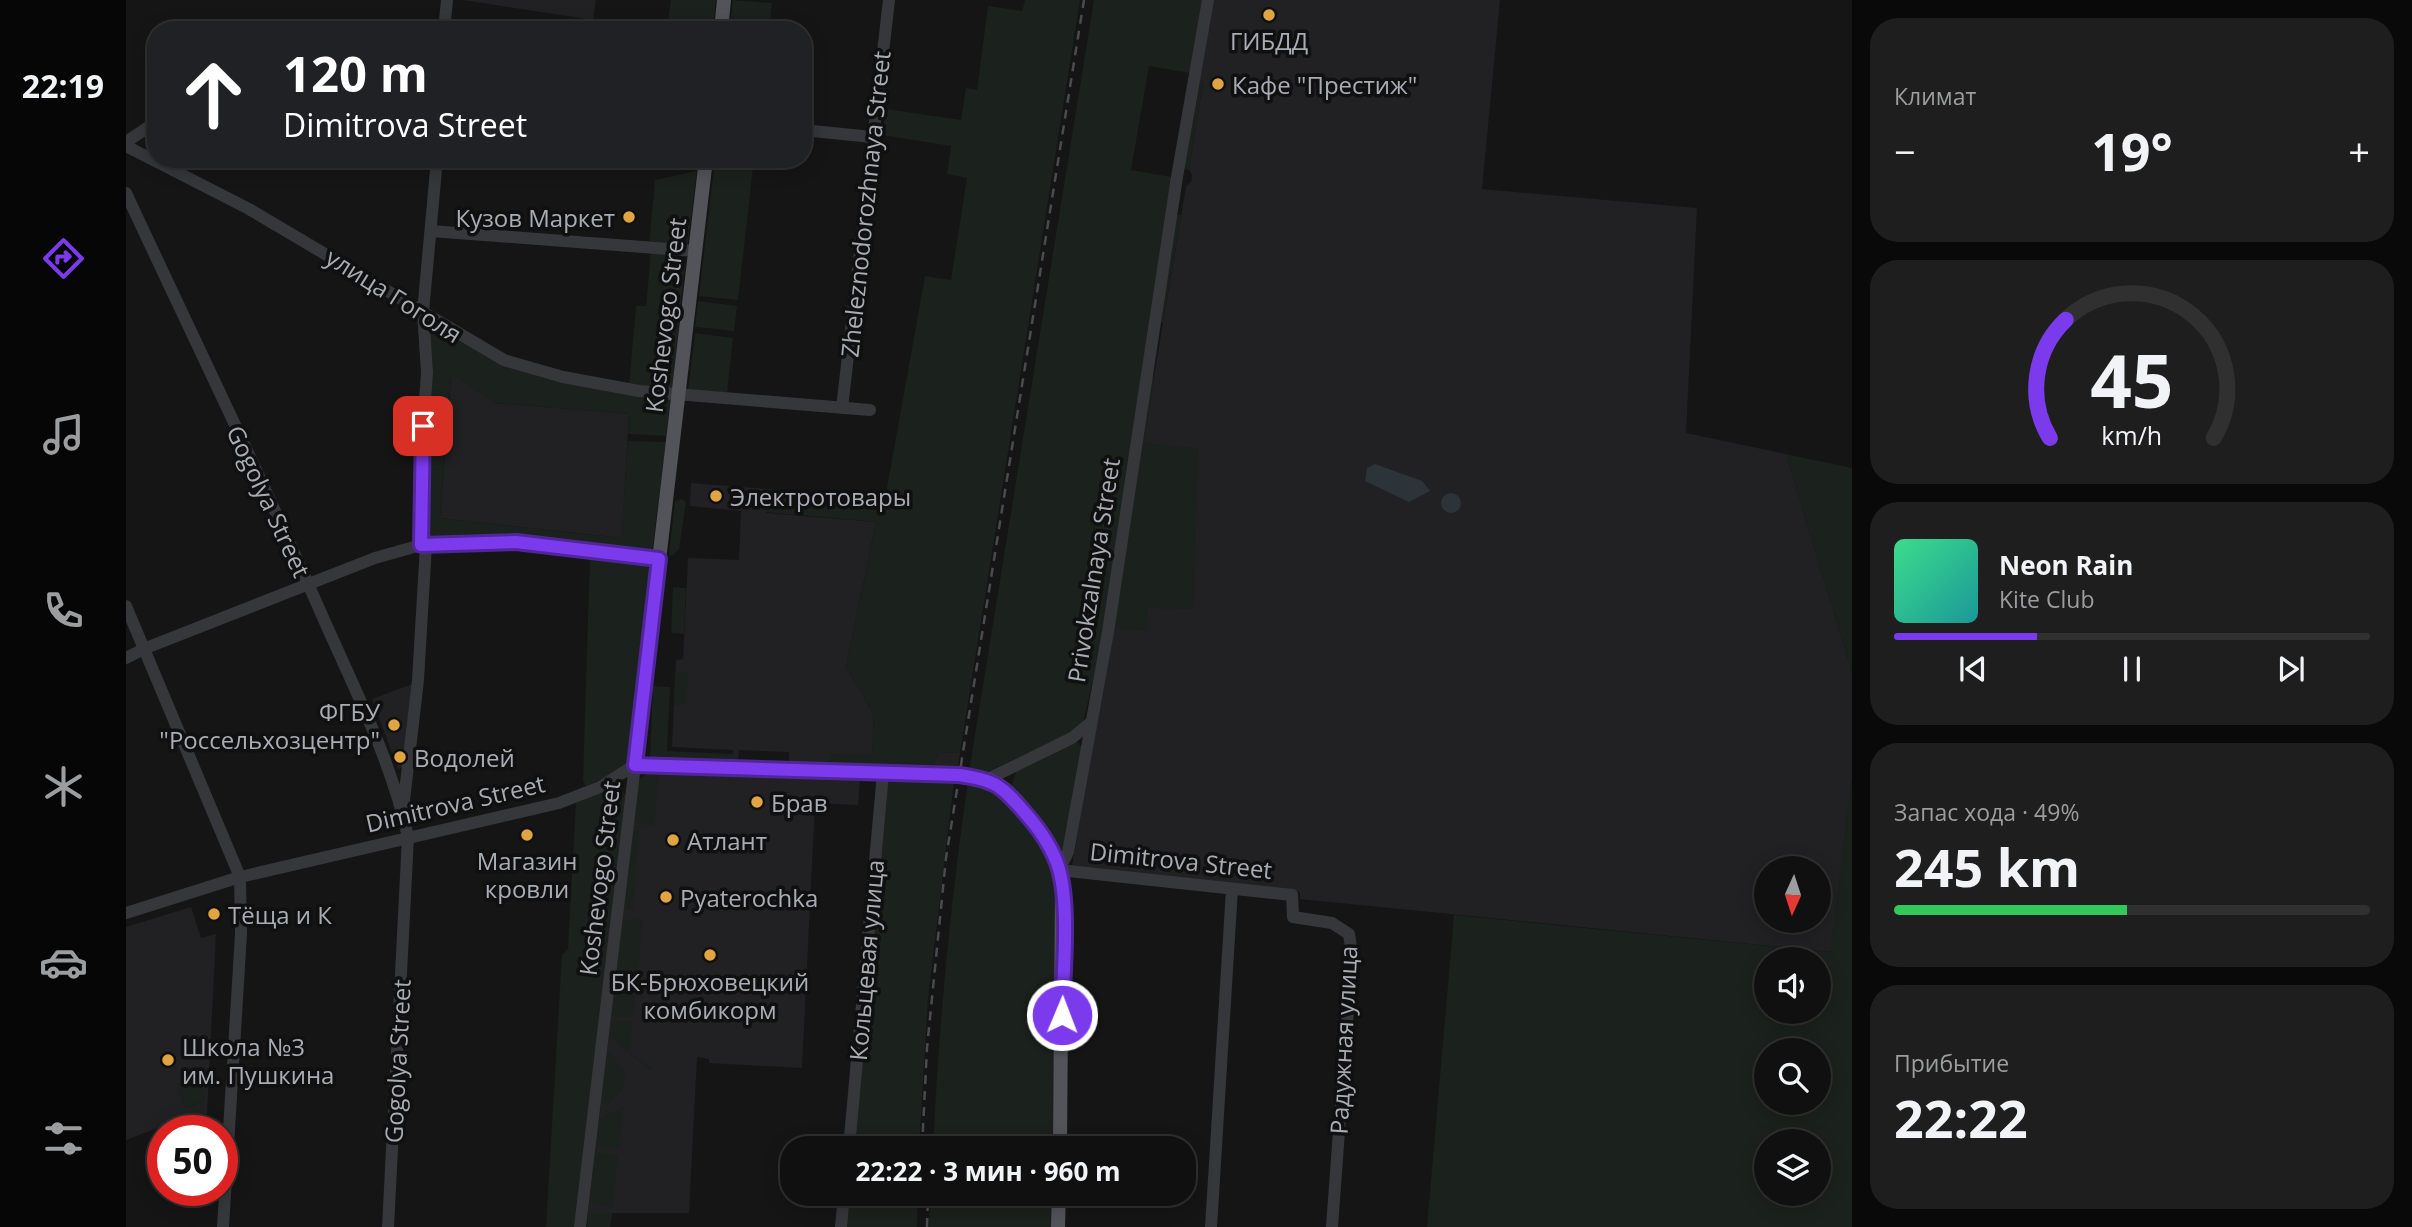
<!DOCTYPE html>
<html lang="ru">
<meta charset="utf-8">
<style>
body{margin:0;font-family:"Open Sans",sans-serif;background:#1e1e1e;color:#f1f3f6;height:100vh;display:flex;flex-direction:column;font-size:26px;white-space:nowrap}
*{box-sizing:border-box;margin:0}
p{font-size:23px;color:#9c9d9f}
.icon{flex:none;width:38px;height:38px;fill:none;stroke:currentColor;stroke-width:2;stroke-linecap:round;stroke-linejoin:round}
.map{position:relative;flex:1;overflow:hidden}
.sheet{display:flex;flex-direction:column;gap:18px;padding:18px;background:#090909;width:560px}
.sheet>*{flex:none}
.guide{position:absolute;left:21px;top:21px;width:665px;height:147px;border-radius:28px;box-shadow:0 4px 18px #0003,0 0 0 2px #303030;background:#202124;color:#fff;overflow:hidden}
.needle{width:46px;rotate:183deg}
.controls{position:absolute;left:1628px;top:856px;display:grid;gap:14px}
.controls a{display:grid;place-items:center;width:77px;height:77px;border-radius:50%;background:#101010;box-shadow:0 4px 18px #0003,0 0 0 2px #303030;font-size:35px}
.speed{position:absolute;left:21px;top:1115px;display:flex;gap:14px;font-size:35px;font-weight:700;text-align:center}
.speed>*{display:grid;place-content:center;width:91px;height:91px;border-radius:50%;background:#101010;box-shadow:0 4px 18px #0003,0 0 0 2px #303030;line-height:1}
.speed .limit{border:10px solid #d22;background:#fff;color:#111}
.pin{position:absolute;display:grid;place-items:center;width:60px;height:60px;color:#fff;margin:-30px;border-radius:14px;box-shadow:0 4px 10px #0006}
.me{position:absolute;width:77px;margin:-38px;rotate:1deg;stroke-linejoin:round;filter:drop-shadow(0 0 5px #0008)}
.turn{display:flex;align-items:center;gap:24px;height:147px;padding:0 21px;font-size:32px}
.turn .icon{width:91px;height:91px;stroke-width:2.5}
.turn b{display:block;font-size:49px;line-height:60px}
.big{font-size:52px;font-weight:700;line-height:1.1}
.sheet .card{flex:1;display:flex;flex-direction:column;justify-content:center;gap:10px;min-width:0;padding:0 24px;border-radius:28px;background:#1e1e1e}
.sheet .dial{align-items:center;gap:0}
.dial svg{height:182px;overflow:visible;fill:none;stroke:#303030;stroke-width:7;stroke-linecap:round;text-anchor:middle}
.dial text{fill:#f1f3f6;stroke:none}
.song{display:flex;align-items:center;gap:21px}
.cover{width:84px;height:84px;border-radius:10px;background:linear-gradient(135deg,hsl(150 70% 55%),hsl(180 70% 35%))}
.played{height:7px;border-radius:4px;background:linear-gradient(90deg,#7c3aed 30%,#303030 30%)}
.keys{display:flex;justify-content:space-around;direction:ltr}
.heat{display:flex;justify-content:space-between;align-items:center;font-size:38px;direction:ltr}
.charge{height:10px;border-radius:5px;background:linear-gradient(90deg,#34c759 49%,#303030 0)}
.trip{position:absolute;left:654px;top:1136px;width:416px;height:70px;border-radius:28px;background:#101010;box-shadow:0 4px 18px #0003,0 0 0 2px #303030;font-weight:700;line-height:70px;text-align:center}
main{display:flex;flex:1;min-height:0}
.menu{display:flex;flex-direction:column;width:126px;justify-content:space-around;align-items:center;background:#060606;color:#9c9d9f}
.menu .icon{width:49px;height:49px}
.menu .on{color:#7c3aed}
.menu b{font-size:32px;color:#f1f3f6}
.map>svg:first-child{display:block}
.built{fill:#212123;fill-rule:evenodd}
.green{fill:#1b211c;fill-rule:evenodd}
.water{fill:#2c3439}
.lines{fill:none;stroke-linecap:round;stroke-linejoin:round}
.minor{stroke:#36373b;stroke-width:12}
.major{stroke:#52545a;stroke-width:14}
.rail{stroke:#494b50;stroke-width:2.5;stroke-dasharray:9 7;stroke-linecap:butt}
.route-casing{stroke:#51269a;stroke-width:18}
.route{stroke:#7c3aed;stroke-width:12}
.poi-dot{fill:#e0a443;stroke:#101011;stroke-width:2.5}
.labels{text-anchor:middle;dominant-baseline:central;stroke-width:7;stroke-linejoin:round;paint-order:stroke}
.poi-label{font-size:24px;fill:#a8adb5;stroke:#101011;text-anchor:start}
.street-label{font-size:24px;fill:#a8adb5;stroke:#101011}
</style>
<main>
<nav class="menu">
<b>22:19</b>
<svg class="icon on" aria-label="directions" viewBox="0 0 24 24"><path d="M12 3l9 9-9 9-9-9zM9 14v-3h6M13 9l2 2-2 2"/></svg>
<svg class="icon" aria-label="music" viewBox="0 0 24 24"><path d="M9 18V5l10-2v13"/><circle cx="6" cy="18" r="3"/><circle cx="16" cy="16" r="3"/></svg>
<svg class="icon" aria-label="phone" viewBox="0 0 24 24"><path d="M5 4h4l2 5-3 2q2 4 5 5l2-3 5 2v4C11 20 4 13 5 4z"/></svg>
<svg class="icon" aria-label="climate" viewBox="0 0 24 24"><path d="M12 3v18M4 7l16 10M4 17L20 7"/></svg>
<svg class="icon" aria-label="car" viewBox="0 0 24 24"><path d="M5 17H2v-5l4-1 3-4h7l3 4 3 1v5h-3M9 17h6M6 11h13"/><circle cx="7" cy="17" r="2"/><circle cx="17" cy="17" r="2"/></svg>
<svg class="icon" aria-label="filters" viewBox="0 0 24 24"><path d="M4 7h16M4 17h16"/><circle cx="9" cy="7" r="2"/><circle cx="15" cy="17" r="2"/></svg>
</nav>
<div class="map">
<svg width="1726" height="1227" viewBox="0 0 1726 1227">
<rect width="100%" height="100%" fill="#151516"/>
<path class="built" d="M337,0h133l-3,20z
M1087,0h287l-18,189 215,19 -11,225 100,21 66,218v107l-21,173 -531,-53v-7l-228,-26 114,-680 5,-4 1,-7 -3,-5 14,-87 -5,-2zM1640,868h52v52h-52z
M328,375l41,28 134,11 -7,124 -182,-20 11,-140z
M565,483l76,6 -1,24 110,9 -30,145 28,47 -2,52 -83,-3v-11l-50,-2 -1,11h-5v-11l-61,-3 4,-87 7,-1 5,-101 51,2 2,-49 -51,-5z
M289,683l-7,82 -10,4 -26,-70z
M814,752l20,1 -3,17 -28,-1z
M524,772l210,7 -2,26 -43,-2 -13,265 -93,-5v-4l-12,-2 -8,156h-101l51,-433z
M65,907l10,31 15,-4 -9,180 -21,3 -60,23v-213z"/>
<path class="green" d="M545,0h45l-3,30h-46z
M607,0l39,3 -3,27 -39,-3z
M899,0h55l-120,753 -20,-1 -11,17 -100,-4 1,-11 42,1 2,-41 -28,-47 30,-145 -111,-10 2,-23 118,10 40,-223 26,4 16,-102 -20,-4 4,-28 -69,-11 4,-26 75,11 5,-32 11,2 11,-84 34,5z
M968,0h109l-13,73 -41,-7 -18,104 41,7 -70,463 -19,83 -10,9 -86,40h-18z
M1072,81l5,1 -14,88 -7,-2z
M589,159h39l-16,141 -39,-4z
M571,171l-9,72 -39,1 6,-64z
M1051,215h4l-18,108 -3,-1z
M525,252l24,3 10,10 -13,125 -43,-4 7,-80h10z
M572,301l39,5 -3,25 -39,-4z
M306,322l64,40 175,36 -5,38 -38,-2 1,-20 -134,-11 -41,-27 -3,2 -11,140 181,20 7,-97 38,1 -14,110 -220,-11 -6,-3v-214z
M569,333l38,5 -6,55 -39,-2z
M1025,376l4,1 -11,66 54,5 -4,161 -46,-1 -1,22 -35,-1z
M1660,454l66,14v204z
M619,491l17,4 -1,13 -25,-2 -2,-9z
M556,499l4,3 -7,47 -7,7 -3,-2 6,-53z
M464,554l55,9 5,7 -21,190 -6,9 -37,17 -3,-5z
M547,587l13,1 -2,46 -13,-1z
M549,672l13,1 -2,30 -12,4z
M527,686l17,1 -3,64 66,3v7l-83,-4z
M952,742l4,6 -18,101 -6,1 -47,-63 5,-15z
M524,772l9,1 -5,54 -19,-5 4,-42z
M1726,779v448h-425l27,-312 376,37zM1640,959h52v53h-52zM1640,1050h52v52h-52zM1640,1141h52v53h-52z
M759,780l69,2 -26,216 -9,150h-68z
M842,782c46,8 73,57 89,97l-4,269h-120c6,-123 17,-244 35,-366z
M491,786l9,9 -50,432h-30l16,-272 6,-6 8,-147z
M507,831h6l-6,78 -9,-1z
M504,919h13l-10,98 -22,-1 12,-93z
M485,1021l21,1 -3,30 23,16v3l-43,-34z
M482,1050l17,23 -3,16 -15,16 -6,-3z
M72,1076l8,25 -21,8 -9,-25z
M497,1107l-4,42 -23,-3 3,-27z
M469,1153l23,3 -6,52 -22,-6z
M721,1194h71l-1,33h-73z
M804,1194h122v33h-123z
M462,1213h24l-2,14h-23z"/>
<path class="water" d="M1249,464l47,17 8,10 -21,11 -44,-21 2,-13z
M1315 503a10 10 0 1 1 20 0a10 10 0 1 1-20 0Z"/>
<g class="lines">
<path class="minor" d="M1082,0l-31,177 -69,455 -40,220 -9,18 233,25 1,22 39,6 17,11 3,20 -20,273
M318,30l3,-30
M677,130l69,7
M0,142l30,-20
M0,146l123,63 255,151 59,17 76,14 231,19
M0,193c65,140 133,279 195,420 32,73 70,146 87,224l-20,390
M305,231l264,20
M716,408l47,-408
M295,545l2,-119 4,-53 -4,-61 14,-153
M0,606l114,271 1,57 -18,293
M0,658l20,-10 229,-90 46,-13 95,-3 143,17
M862,779l84,-41 18,-15
M277,809l15,-129 8,-135
M0,913l114,-36 319,-74 41,-16 35,-22
M723,1148l34,-375
M454,1227l55,-462
M715,1227l3,-33
M1085,1227l21,-338"/>
<path class="major" d="M595,30l3,-30
M580,159l-71,606 324,10c9,2 19,1 28,4 31,10 71,74 75,105l-2,264
M932,1227l1,-33"/>
<path class="rail" d="M796,1148l5,-100 19,-190 138,-858
M801,1227l1,-33"/>
</g>
<g class="lines">
<g class="route-casing">
<path id="route" d="M297,426l-2,119 95,-3 143,17 -24,206 324,10c37,5 43,11 67,39 14,16 27,35 33,55 11,39 4,105 3,146"/>
</g>
<use href="#route" class="route"/>
</g>
<g class="poi-dot">
<circle cx="1143" cy="15" r="7"/>
<circle cx="1092" cy="84" r="7"/>
<circle cx="503" cy="217" r="7"/>
<circle cx="590" cy="496" r="7"/>
<circle cx="268" cy="725" r="7"/>
<circle cx="274" cy="757" r="7"/>
<circle cx="631" cy="802" r="7"/>
<circle cx="401" cy="835" r="7"/>
<circle cx="547" cy="840" r="7"/>
<circle cx="540" cy="897" r="7"/>
<circle cx="88" cy="914" r="7"/>
<circle cx="584" cy="955" r="7"/>
<circle cx="42" cy="1060" r="7"/>
</g>
<g class="labels">
<g class="poi-label">
<text x="1143" y="40" text-anchor="middle">ГИБДД</text>
<text x="1106" y="84">Кафе "Престиж"</text>
<text x="489" y="217" text-anchor="end">Кузов Маркет</text>
<text x="604" y="496">Электротовары</text>
<text x="254" y="711" text-anchor="end">ФГБУ<tspan x="254" dy="28">"Россельхозцентр"</tspan></text>
<text x="288" y="757">Водолей</text>
<text x="645" y="802">Брав</text>
<text x="561" y="840">Атлант</text>
<text x="401" y="860" text-anchor="middle">Магазин<tspan x="401" dy="28">кровли</tspan></text>
<text x="554" y="897">Pyaterochka</text>
<text x="102" y="914">Тёща и К</text>
<text x="584" y="981" text-anchor="middle">БК-Брюховецкий<tspan x="584" dy="28">комбикорм</tspan></text>
<text x="56" y="1046">Школа №3<tspan x="56" dy="28">им. Пушкина</tspan></text>
</g>
<g class="street-label">
<text transform="translate(739 204) rotate(-84)">Zheleznodorozhnaya Street</text>
<text transform="translate(268 295) rotate(32)">улица Гоголя</text>
<text transform="translate(539 315) rotate(-83)">Koshevogo Street</text>
<text transform="translate(143 501) rotate(65)">Gogolya Street</text>
<text transform="translate(967 570) rotate(-81)">Privokzalnaya Street</text>
<text transform="translate(329 803) rotate(-13)">Dimitrova Street</text>
<text transform="translate(1055 860) rotate(6)">Dimitrova Street</text>
<text transform="translate(473 878) rotate(-83)">Koshevogo Street</text>
<text transform="translate(740 960) rotate(-85)">Кольцевая улица</text>
<text transform="translate(1217 1040) rotate(-87)">Радужная улица</text>
<text transform="translate(271 1061) rotate(-87)">Gogolya Street</text>
</g>
</g>
</svg>
<div class="controls">
<a><svg class="needle" viewBox="-14 -14 28 28"><path d="M0-13l5 13h-10z" fill="#e53935"/><path d="M0 13l5-13h-10z" fill="#9c9d9f"/></svg></a>
<a><svg class="icon" aria-label="sound" viewBox="0 0 24 24"><path d="M4 9h4l5-4v14l-5-4H4zM17 9q2 3 0 6"/></svg></a>
<a><svg class="icon" aria-label="search" viewBox="0 0 24 24"><circle cx="10" cy="10" r="6"/><path d="M15 15l6 6"/></svg></a>
<a><svg class="icon" aria-label="layers" viewBox="0 0 24 24"><path d="M12 4l9 5-9 5-9-5zM3 14l9 5 9-5"/></svg></a>
</div>
<div class="speed"><div class="limit">50</div></div>
<div class="pin" style="left:297px;top:426px;background:#d93025"><svg class="icon" aria-label="arrive" viewBox="0 0 24 24"><path d="M6 21V4h12l-3 4 3 4H6"/></svg></div>
<svg class="me" style="left:936px;top:1015px" viewBox="-20 -20 40 40"><circle r="17" fill="#7c3aed" stroke="#fff" stroke-width="3"/><path d="M0-11L8 9 0 5-8 9z" fill="#fff"/></svg>
<div class="trip">22:22 · 3 мин · 960 m</div>
<div class="guide">
<div class="turn"><svg class="icon" aria-label="ahead" viewBox="0 0 24 24"><path d="M12 20V5M6 11l6-6 6 6"/></svg><div><b>120 m</b>Dimitrova Street</div></div>
</div>
</div>
<section class="sheet">
<div class="card"><p>Климат</p>
<div class="heat"><a>−</a><b class="big">19°</b><a>+</a></div>
</div>
<div class="card dial"><svg viewBox="0 0 100 80">
<path d="M14 69A42 42 0 1 1 86 69"/>
<path d="M14 69A42 42 0 0 1 21 17" stroke="#7c3aed"/>
<text x="50" y="56" font-size="32" font-weight="700">45</text>
<text x="50" y="72" font-size="11">km/h</text>
</svg></div>
<div class="card">
<div class="song"><i class="cover"></i><div><b>Neon Rain</b><p>Kite Club</p></div></div>
<div class="played"></div>
<div class="keys"><svg class="icon" aria-label="previous" viewBox="0 0 24 24"><path d="M18 5L8 12l10 7zM5 5v14"/></svg><svg class="icon" aria-label="pause" viewBox="0 0 24 24"><path d="M8 5v14M16 5v14"/></svg><svg class="icon" aria-label="next" viewBox="0 0 24 24"><path d="M6 5l10 7-10 7zM19 5v14"/></svg></div>
</div>
<div class="card"><p>Запас хода · 49%</p><b class="big">245 km</b><div class="charge"></div></div>
<div class="card"><p>Прибытие</p><b class="big">22:22</b></div>
</section>
</main>
